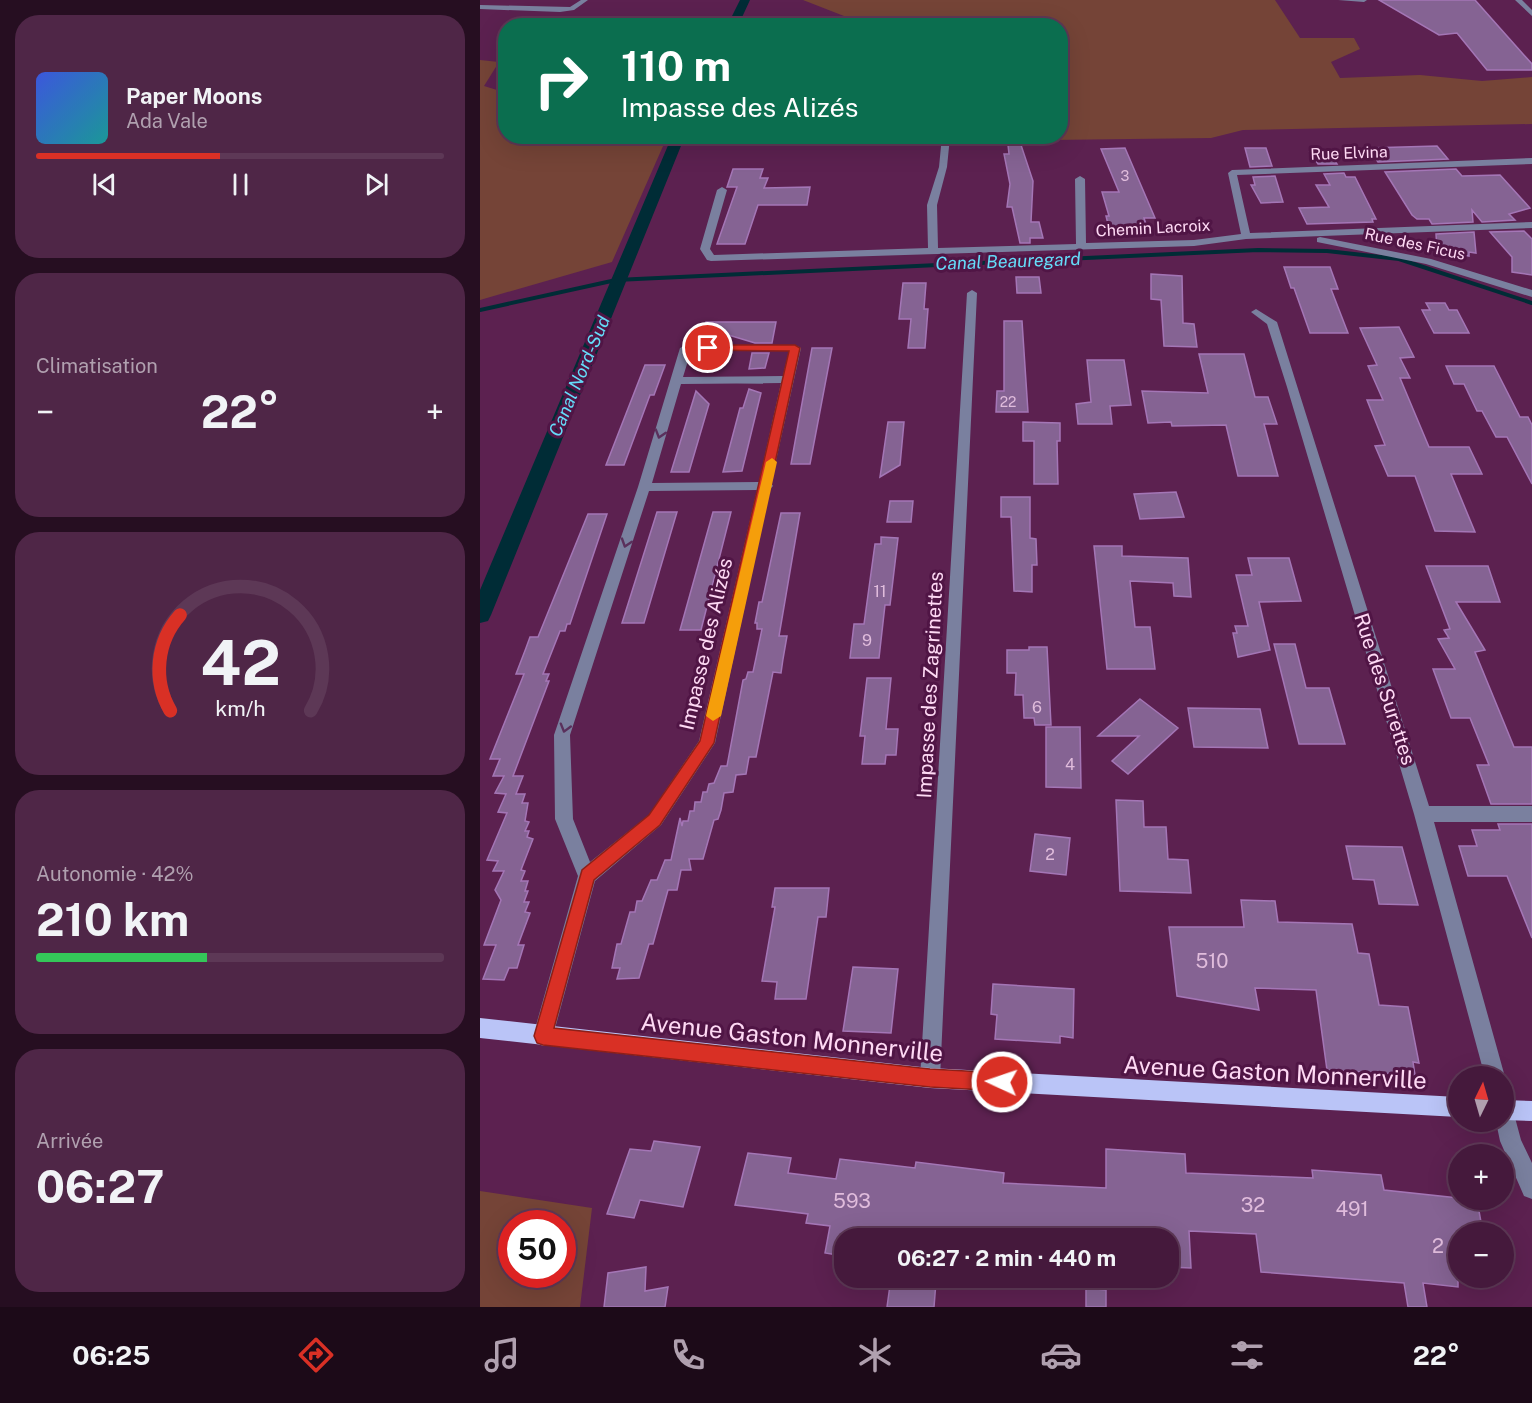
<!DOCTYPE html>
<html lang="fr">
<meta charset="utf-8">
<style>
body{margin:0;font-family:"Public Sans",sans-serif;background:#4f2647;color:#f1f3f6;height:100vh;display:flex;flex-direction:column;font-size:22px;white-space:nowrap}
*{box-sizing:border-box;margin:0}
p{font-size:20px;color:#b0a0af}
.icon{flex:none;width:33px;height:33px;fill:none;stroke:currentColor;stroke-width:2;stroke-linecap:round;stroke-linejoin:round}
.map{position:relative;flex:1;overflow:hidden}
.side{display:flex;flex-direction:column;gap:15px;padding:15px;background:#260e21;width:480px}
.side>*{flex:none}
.top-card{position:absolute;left:18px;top:18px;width:570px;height:126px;border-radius:24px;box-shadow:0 6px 24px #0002,0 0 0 2px #5d3856;background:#0b6e4f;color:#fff;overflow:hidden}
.needle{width:39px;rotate:5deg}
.fabs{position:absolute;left:968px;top:1066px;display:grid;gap:12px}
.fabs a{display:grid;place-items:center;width:66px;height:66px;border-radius:50%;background:#45193c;box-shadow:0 6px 24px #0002,0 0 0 2px #5d3856;font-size:30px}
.speed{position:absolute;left:18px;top:1210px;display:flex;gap:12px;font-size:30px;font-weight:700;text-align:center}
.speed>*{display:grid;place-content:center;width:78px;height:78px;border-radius:50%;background:#45193c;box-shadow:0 6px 24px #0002,0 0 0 2px #5d3856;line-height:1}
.speed .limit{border:9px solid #d22;background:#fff;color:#111}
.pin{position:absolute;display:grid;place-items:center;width:51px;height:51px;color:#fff;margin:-26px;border:3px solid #fff;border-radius:50%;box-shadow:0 2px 6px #0007}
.me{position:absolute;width:66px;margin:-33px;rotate:273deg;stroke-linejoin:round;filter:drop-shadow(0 0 4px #0008)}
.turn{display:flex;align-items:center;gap:21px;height:126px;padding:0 24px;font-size:27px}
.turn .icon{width:78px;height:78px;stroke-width:2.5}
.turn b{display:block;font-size:42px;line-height:51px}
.big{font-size:45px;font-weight:700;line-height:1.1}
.side .widget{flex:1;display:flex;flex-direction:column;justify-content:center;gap:9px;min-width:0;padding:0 21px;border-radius:24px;background:#4f2647}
.side .dial{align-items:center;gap:0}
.dial svg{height:156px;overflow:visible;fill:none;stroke:#5d3856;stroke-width:7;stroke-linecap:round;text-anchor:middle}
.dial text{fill:#f1f3f6;stroke:none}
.song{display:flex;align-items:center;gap:18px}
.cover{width:72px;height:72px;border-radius:9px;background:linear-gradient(135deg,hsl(230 70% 55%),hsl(180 70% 35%))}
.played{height:6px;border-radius:3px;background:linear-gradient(90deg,#d93025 45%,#5d3856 45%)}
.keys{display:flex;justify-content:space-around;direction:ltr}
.heat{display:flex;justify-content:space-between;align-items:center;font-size:33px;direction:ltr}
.charge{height:9px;border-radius:4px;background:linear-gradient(90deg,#34c759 42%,#5d3856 0)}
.trip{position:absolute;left:354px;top:1228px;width:345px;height:60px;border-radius:24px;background:#45193c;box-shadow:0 6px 24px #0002,0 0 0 2px #5d3856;font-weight:700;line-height:60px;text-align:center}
.tabs{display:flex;height:96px;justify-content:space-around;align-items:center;background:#1c0a18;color:#b0a0af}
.tabs .icon{width:42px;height:42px}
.tabs .current{color:#d93025}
.tabs b{font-size:27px;color:#f1f3f6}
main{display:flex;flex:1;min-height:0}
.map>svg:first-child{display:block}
.green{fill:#754437;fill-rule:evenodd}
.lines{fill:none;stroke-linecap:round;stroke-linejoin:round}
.stream{stroke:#002c36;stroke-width:4}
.canal{fill:#002c36;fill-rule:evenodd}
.building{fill:#856393;stroke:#a476b6;stroke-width:1.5}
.minor{fill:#7a809f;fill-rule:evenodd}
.major{fill:#bac4f7;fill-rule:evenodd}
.oneway{stroke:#5a305c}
.route{fill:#d93025;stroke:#8d1f18;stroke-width:1.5}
.slow{fill:#f59e0b}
.labels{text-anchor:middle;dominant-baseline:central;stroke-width:6;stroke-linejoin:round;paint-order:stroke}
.far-number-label{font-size:14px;fill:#e0bcdc}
.far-street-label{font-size:16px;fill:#fed9f4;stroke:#501545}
.number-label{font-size:16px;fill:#e0bcdc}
.far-water-label{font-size:18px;font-style:italic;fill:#65dcf9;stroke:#501545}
.street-label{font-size:20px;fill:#fed9f4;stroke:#501545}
.near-number-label{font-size:20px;fill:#e0bcdc}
.near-street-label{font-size:24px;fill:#fed9f4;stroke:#501545}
</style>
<main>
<section class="side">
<div class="widget">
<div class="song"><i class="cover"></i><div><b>Paper Moons</b><p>Ada Vale</p></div></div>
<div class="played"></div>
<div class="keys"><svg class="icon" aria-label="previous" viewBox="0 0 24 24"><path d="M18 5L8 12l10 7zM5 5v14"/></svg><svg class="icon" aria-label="pause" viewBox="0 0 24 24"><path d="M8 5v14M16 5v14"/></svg><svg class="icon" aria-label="next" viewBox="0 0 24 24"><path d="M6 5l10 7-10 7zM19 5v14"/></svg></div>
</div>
<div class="widget"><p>Climatisation</p>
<div class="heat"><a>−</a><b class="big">22°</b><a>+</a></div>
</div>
<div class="widget dial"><svg viewBox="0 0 100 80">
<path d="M14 69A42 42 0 1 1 86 69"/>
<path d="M14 69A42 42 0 0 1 19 20" stroke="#d93025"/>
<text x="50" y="56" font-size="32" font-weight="700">42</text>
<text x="50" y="72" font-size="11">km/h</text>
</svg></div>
<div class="widget"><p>Autonomie · 42%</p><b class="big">210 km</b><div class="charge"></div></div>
<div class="widget"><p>Arrivée</p><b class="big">06:27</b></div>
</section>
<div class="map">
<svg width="1052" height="1307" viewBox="0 0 1052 1307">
<rect width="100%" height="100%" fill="#5c2150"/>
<path class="green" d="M323,0h472l25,38h54l6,11 -29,13 9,16 80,-3 62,6 50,-4v47l-289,6 -32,8 -161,2 -2,-3 12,-1v-110l-193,-1z
M0,60l19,2 -15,24 13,4 8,-3 1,49 161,1 -55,125 -132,38z
M0,1191l112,17 -12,99h-100zM32,1224h50v51h-50z"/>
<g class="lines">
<path class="stream" d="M0,310l136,-30 642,-30 69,1 72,8 133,44"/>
<path class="canal" d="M260,0h10l-12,26h-11z
M192,136h13l-194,479 -3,6 -8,2v-33z"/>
</g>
<path class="building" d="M899,0h96l57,64v6h-45l-30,-37 -18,2z
M527,136h11l15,45 -2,41h8l4,16h-13v5h-10l-8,-36h-5l3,-23 -6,-30h5z
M957,146l11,13 -70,3 -10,-14z
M645,148l30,70h-11l5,16 -26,1 -1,-3h-12l-4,-16h3l-7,-24h17l-18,-43z
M765,148h21l6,18 -22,1z
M849,151l8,13h-19l-8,-12z
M253,169h30l-3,9h8l-4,10 46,-1 -3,18h-49l-13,39h-28l20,-57h-10z
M976,169l6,7 38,-1 30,33 -21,6 6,6 -33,2 -10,-12 1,12 -41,2 -3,-5h-12l-5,-4 -27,-43z
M864,173l2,4h9l21,42h-4l1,3 -66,2 -8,-16 30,-1 -13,-22h14l-6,-11z
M795,176l8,26 -22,1 -10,-18h4l-2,-8z
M1044,231l8,8v36l-20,-3v-15l-22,-25z
M994,232l2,21 -7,-1v4l-32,-6 -1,-16z
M804,267h46l8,22h-7l17,44h-38l-16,-45h-3z
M671,274l31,2 1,47 11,1 3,23 -33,-1 -3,-46 -10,-1z
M536,277h23l2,16h-24z
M423,283h23l-2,26h4l-3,39h-17l3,-29h-12z
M946,303h19l4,7h8l12,23h-35l-12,-23h8z
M524,321h18l6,91h-32l1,-21h7z
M226,322h70l-4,21h-17l-50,-15z
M919,327l15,30 -14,1 10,20h-10l29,69h40l13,27h-31l24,58 -40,-1 -20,-55h-27l-13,-30 10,-1 -18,-45h16l-15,-34 9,-1 -17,-37z
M332,348h20l-22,116h-19z
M272,353h17l-4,15 -16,1z
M719,354h45l11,43h13l9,27h-13l14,52h-40l-12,-51 -54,1 -1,-4 -23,1 -6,-32 66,2z
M607,360h37l7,45 -21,1 2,18h-34l-2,-20 15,-2z
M165,365h20l-11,30h-4l-26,70h-18z
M966,366h48l26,51h8l4,8v59l-25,-47h-11l-14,-26h-5l-13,-27h-10z
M269,389l12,4 -19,78 -19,1 17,-64h3z
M216,391l13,13 -20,68h-18z
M408,422h16l-4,43 -20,12z
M543,422l37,1v18h-3l1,43h-24v-43h-11z
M696,492l8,25 -44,2 -6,-25z
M521,497h29v41l6,1 1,26h-5v27l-18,-1 -3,-74h-10z
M410,501h23l-2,21h-24z
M177,512h20l-33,111h-22z
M233,512h18l-30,118h-21z
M301,513h19l-21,123h8l-4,23 -2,14 -8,-1 -17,85h-7l-3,17 -10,1 -3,17 -9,1 -3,17 -3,9 -4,1 -11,39h-14l2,11h-10l-4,20h-9l-15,54h-4l-10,34 -22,1 3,-11h-8l5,-24h4l9,-32h5l2,-11h5l9,-21h6l8,-20h6l9,-42 2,8 1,-5h5l2,-10h4l1,-9h6l2,-10h4l2,-8 5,-1 7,-17h6l16,-86 3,-1 2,-7h5l3,-14 6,-29h-5v-6h-2l4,-21h3z
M108,514h19l-37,110h-3l-2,7h-5l-17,43h6l-3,7h3l-36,95h10l-7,18h9l-3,9h6l-3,18 4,1 -4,9h4l-2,6 6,2 -12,31 4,1 -4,10h7l-3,10h3l-4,11h5l-4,10 5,1 -12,32h6l-7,23h-8l-5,12 -21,-1 13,-34h-12l17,-45 -6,-10 9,-19h-11l5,-10 -11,-1 20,-47 -9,-1 8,-18 -11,-1 9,-17h-11l7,-17h-10l34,-85h-8l10,-26 4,-11h8z
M401,537l17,1 -8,67h-5l-6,53h-29l4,-34h10l11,-80h6z
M614,546h28v10l66,2 3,39 -17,-1 -1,-13 -43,-2 5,46h15l5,42h-48z
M768,558h41l12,43 -42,1 11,48 -32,7 -5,-24h4l-2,-7h13l-12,-51h16z
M946,566h62l12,36h-44l29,48 -10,2 39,95h18v57h-41l-14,-39h12l-19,-47h-19l-18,-49h22l-17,-30 11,-1 -5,-8 6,-1z
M794,644h21l11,44h23l16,56h-46z
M549,647h18l4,78h-16l-1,-7h-10l-1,-23h-8l1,-22h-9v-23h22z
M387,678h24l-5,51h12l-2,26h-10l-1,9h-23l3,-28h-5z
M660,699l38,29 -50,46 -16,-13 27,-25h-41z
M708,708l72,1 8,39 -74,-1z
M566,727h34l1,61 -35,-1z
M636,800l27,1 1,26h22l2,32 20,1 3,33 -71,-2z
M1018,824h34v114l-25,-62h-39l-9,-30h18l-5,-16h28z
M555,834l35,4 -4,37 -36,-4z
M866,846l56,1 16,58 -39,-1 -5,-24 -21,-1z
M295,888h54l-3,29h-8l-12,82h-31l2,-17 -15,-1 13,-74h-3z
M761,900l34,1 3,21 74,2 6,29 11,1 10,51 29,2 11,56 -6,-1 2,13 -88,-5 -11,-80 -61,-2 4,22 -82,-14 -8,-69h75z
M373,967l45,2 -7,64 -48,-2z
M513,984l81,5 -1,49 -13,-2v7l-65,-4 2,-24 -6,-1z
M174,1141l46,6 -17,60 -43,-7 -6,18 -27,-4 23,-65 21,2z
M626,1149l79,5 1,19 127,5 -1,-8 69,5 3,15 93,10 6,33h-25v54l-35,-4 4,24h-19l-4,-24 -143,-11 -5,-38 -67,-3 2,37 -23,-1v-28h-48v-6l-39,-4 1,10h-238v17l-19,-3 5,-27 -24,-3 2,-9 -73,-9 13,-52 43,5 -3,15 48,6 4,-20 75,9 1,-6 88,11 -1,10 103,5z
M166,1267l-1,24 23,-4 -3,20h-61l4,-34z
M411,1278l45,4 -2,25h-47z
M606,1288l20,2v17h-20z"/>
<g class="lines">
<path class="minor" d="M101,0h7l-14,10 -14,2 -80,-3v-4l90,2z
M858,0h29l-3,2z
M1035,0h7l10,10v6z
M462,136l8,1 -3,30 -10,38 1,43 138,-4 -1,-65 5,-3 5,3 1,64 108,-3 47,-6 -13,-61 4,-3 300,-12v6l-295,11 13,58 282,-11v6l-286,11 -52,7 -483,15 -4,-1 -7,-11 17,-59 5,-3 5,3 -17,59 4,6 214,-7 -1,-43 12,-38z
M840,237l111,22 101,31v7l-106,-33 -109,-22v-4z
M492,290l5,3 -37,785 -3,7 -7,3 -7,-3 -3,-7 47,-785z
M776,309l21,13 152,484h103v16h-98l71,255 -2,5v-5h-18l-71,-263 -127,-427 -20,-63 -16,-12z
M206,345h109l6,3 -30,135 2,3 -3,3 -55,254 -54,82 -66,56 -42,155 -3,7 -7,3 -7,-3 -3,-7 45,-160 -23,-57 -1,-84 84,-248 42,-139zM211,351h98l-6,25 -100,1zM301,383l-22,99 -107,1 29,-99zM277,490l-58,251 -50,74 -59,47 -17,-43 -3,-84 79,-244z
M1023,1096l7,3 11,41 11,23v36l-8,-3 -24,-55 -4,-19h7z"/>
<path class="major" d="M0,1018l450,50 528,29v20l-528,-29 -450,-50z
M1023,1100l29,1v20l-29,-1z"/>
</g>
<defs><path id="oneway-chevron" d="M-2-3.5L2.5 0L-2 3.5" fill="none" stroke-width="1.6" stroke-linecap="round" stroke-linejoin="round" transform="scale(1.5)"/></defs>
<g class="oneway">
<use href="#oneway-chevron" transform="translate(180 434) rotate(107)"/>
<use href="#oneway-chevron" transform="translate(146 543) rotate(108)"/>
<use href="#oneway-chevron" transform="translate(85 728) rotate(106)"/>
</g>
<path class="route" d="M228,345h87l5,3 -86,395 -54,82 -66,55 -40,148 376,41 72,4 7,2 2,7 -2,7 -7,2 -72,-4 -387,-42 -6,-2 -3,-7 48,-166 67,-55 51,-74 89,-390 -85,-1v-4z"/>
<path class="slow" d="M292,458l5,4 -56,254 -8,5 -7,-5 60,-254z"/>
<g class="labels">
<g class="far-number-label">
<text x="645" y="176">3</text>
<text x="528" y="402">22</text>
</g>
<g class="far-street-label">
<text transform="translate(869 153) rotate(-2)">Rue Elvina</text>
<text transform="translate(673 228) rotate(-3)">Chemin Lacroix</text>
<text transform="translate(935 244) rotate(12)">Rue des Ficus</text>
</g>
<g class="number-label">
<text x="400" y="591">11</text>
<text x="387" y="640">9</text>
<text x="557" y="707">6</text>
<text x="590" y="764">4</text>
<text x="570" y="854">2</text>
</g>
<g class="far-water-label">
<text transform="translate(528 261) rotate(-2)">Canal Beauregard</text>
<text transform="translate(99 376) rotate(-67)">Canal Nord-Sud</text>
</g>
<g class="street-label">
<text transform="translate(226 644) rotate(-77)">Impasse des Alizés</text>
<text transform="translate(450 685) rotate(-87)">Impasse des Zagrinettes</text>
<text transform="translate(905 689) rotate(72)">Rue des Surettes</text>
</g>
<g class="near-number-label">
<text x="732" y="961">510</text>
<text x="372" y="1201">593</text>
<text x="773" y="1205">32</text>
<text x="872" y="1209">491</text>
<text x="958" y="1246">2</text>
</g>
<g class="near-street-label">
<text transform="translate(312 1037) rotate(6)">Avenue Gaston Monnerville</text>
<text transform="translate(795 1072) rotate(3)">Avenue Gaston Monnerville</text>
</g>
</g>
</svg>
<div class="fabs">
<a><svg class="needle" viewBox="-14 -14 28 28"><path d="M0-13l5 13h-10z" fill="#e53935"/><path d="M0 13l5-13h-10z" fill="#b0a0af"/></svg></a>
<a>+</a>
<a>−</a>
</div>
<div class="speed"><div class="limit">50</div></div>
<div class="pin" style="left:228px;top:348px;background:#d93025"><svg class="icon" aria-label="arrive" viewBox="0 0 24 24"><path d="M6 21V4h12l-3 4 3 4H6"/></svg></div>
<svg class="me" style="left:522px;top:1082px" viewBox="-20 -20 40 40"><circle r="17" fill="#d93025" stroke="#fff" stroke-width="3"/><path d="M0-11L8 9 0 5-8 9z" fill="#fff"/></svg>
<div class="trip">06:27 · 2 min · 440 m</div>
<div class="top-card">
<div class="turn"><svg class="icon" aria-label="right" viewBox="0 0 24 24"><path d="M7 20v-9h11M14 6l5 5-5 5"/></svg><div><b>110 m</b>Impasse des Alizés</div></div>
</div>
</div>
</main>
<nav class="tabs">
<b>06:25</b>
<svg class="icon current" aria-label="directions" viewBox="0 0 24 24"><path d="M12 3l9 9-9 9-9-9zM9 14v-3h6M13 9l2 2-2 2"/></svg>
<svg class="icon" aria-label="music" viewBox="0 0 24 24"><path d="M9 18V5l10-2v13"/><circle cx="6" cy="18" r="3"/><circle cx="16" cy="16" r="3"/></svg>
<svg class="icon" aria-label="phone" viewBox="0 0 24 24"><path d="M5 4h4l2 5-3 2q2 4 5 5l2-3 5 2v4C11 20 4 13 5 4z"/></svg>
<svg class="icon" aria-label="climate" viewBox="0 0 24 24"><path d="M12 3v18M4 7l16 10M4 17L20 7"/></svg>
<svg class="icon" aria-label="car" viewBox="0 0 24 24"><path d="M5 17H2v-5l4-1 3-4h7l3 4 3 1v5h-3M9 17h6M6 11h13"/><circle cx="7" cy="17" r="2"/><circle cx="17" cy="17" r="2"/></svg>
<svg class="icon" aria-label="filters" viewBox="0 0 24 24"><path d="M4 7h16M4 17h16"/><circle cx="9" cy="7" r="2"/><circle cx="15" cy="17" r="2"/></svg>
<b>22°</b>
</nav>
